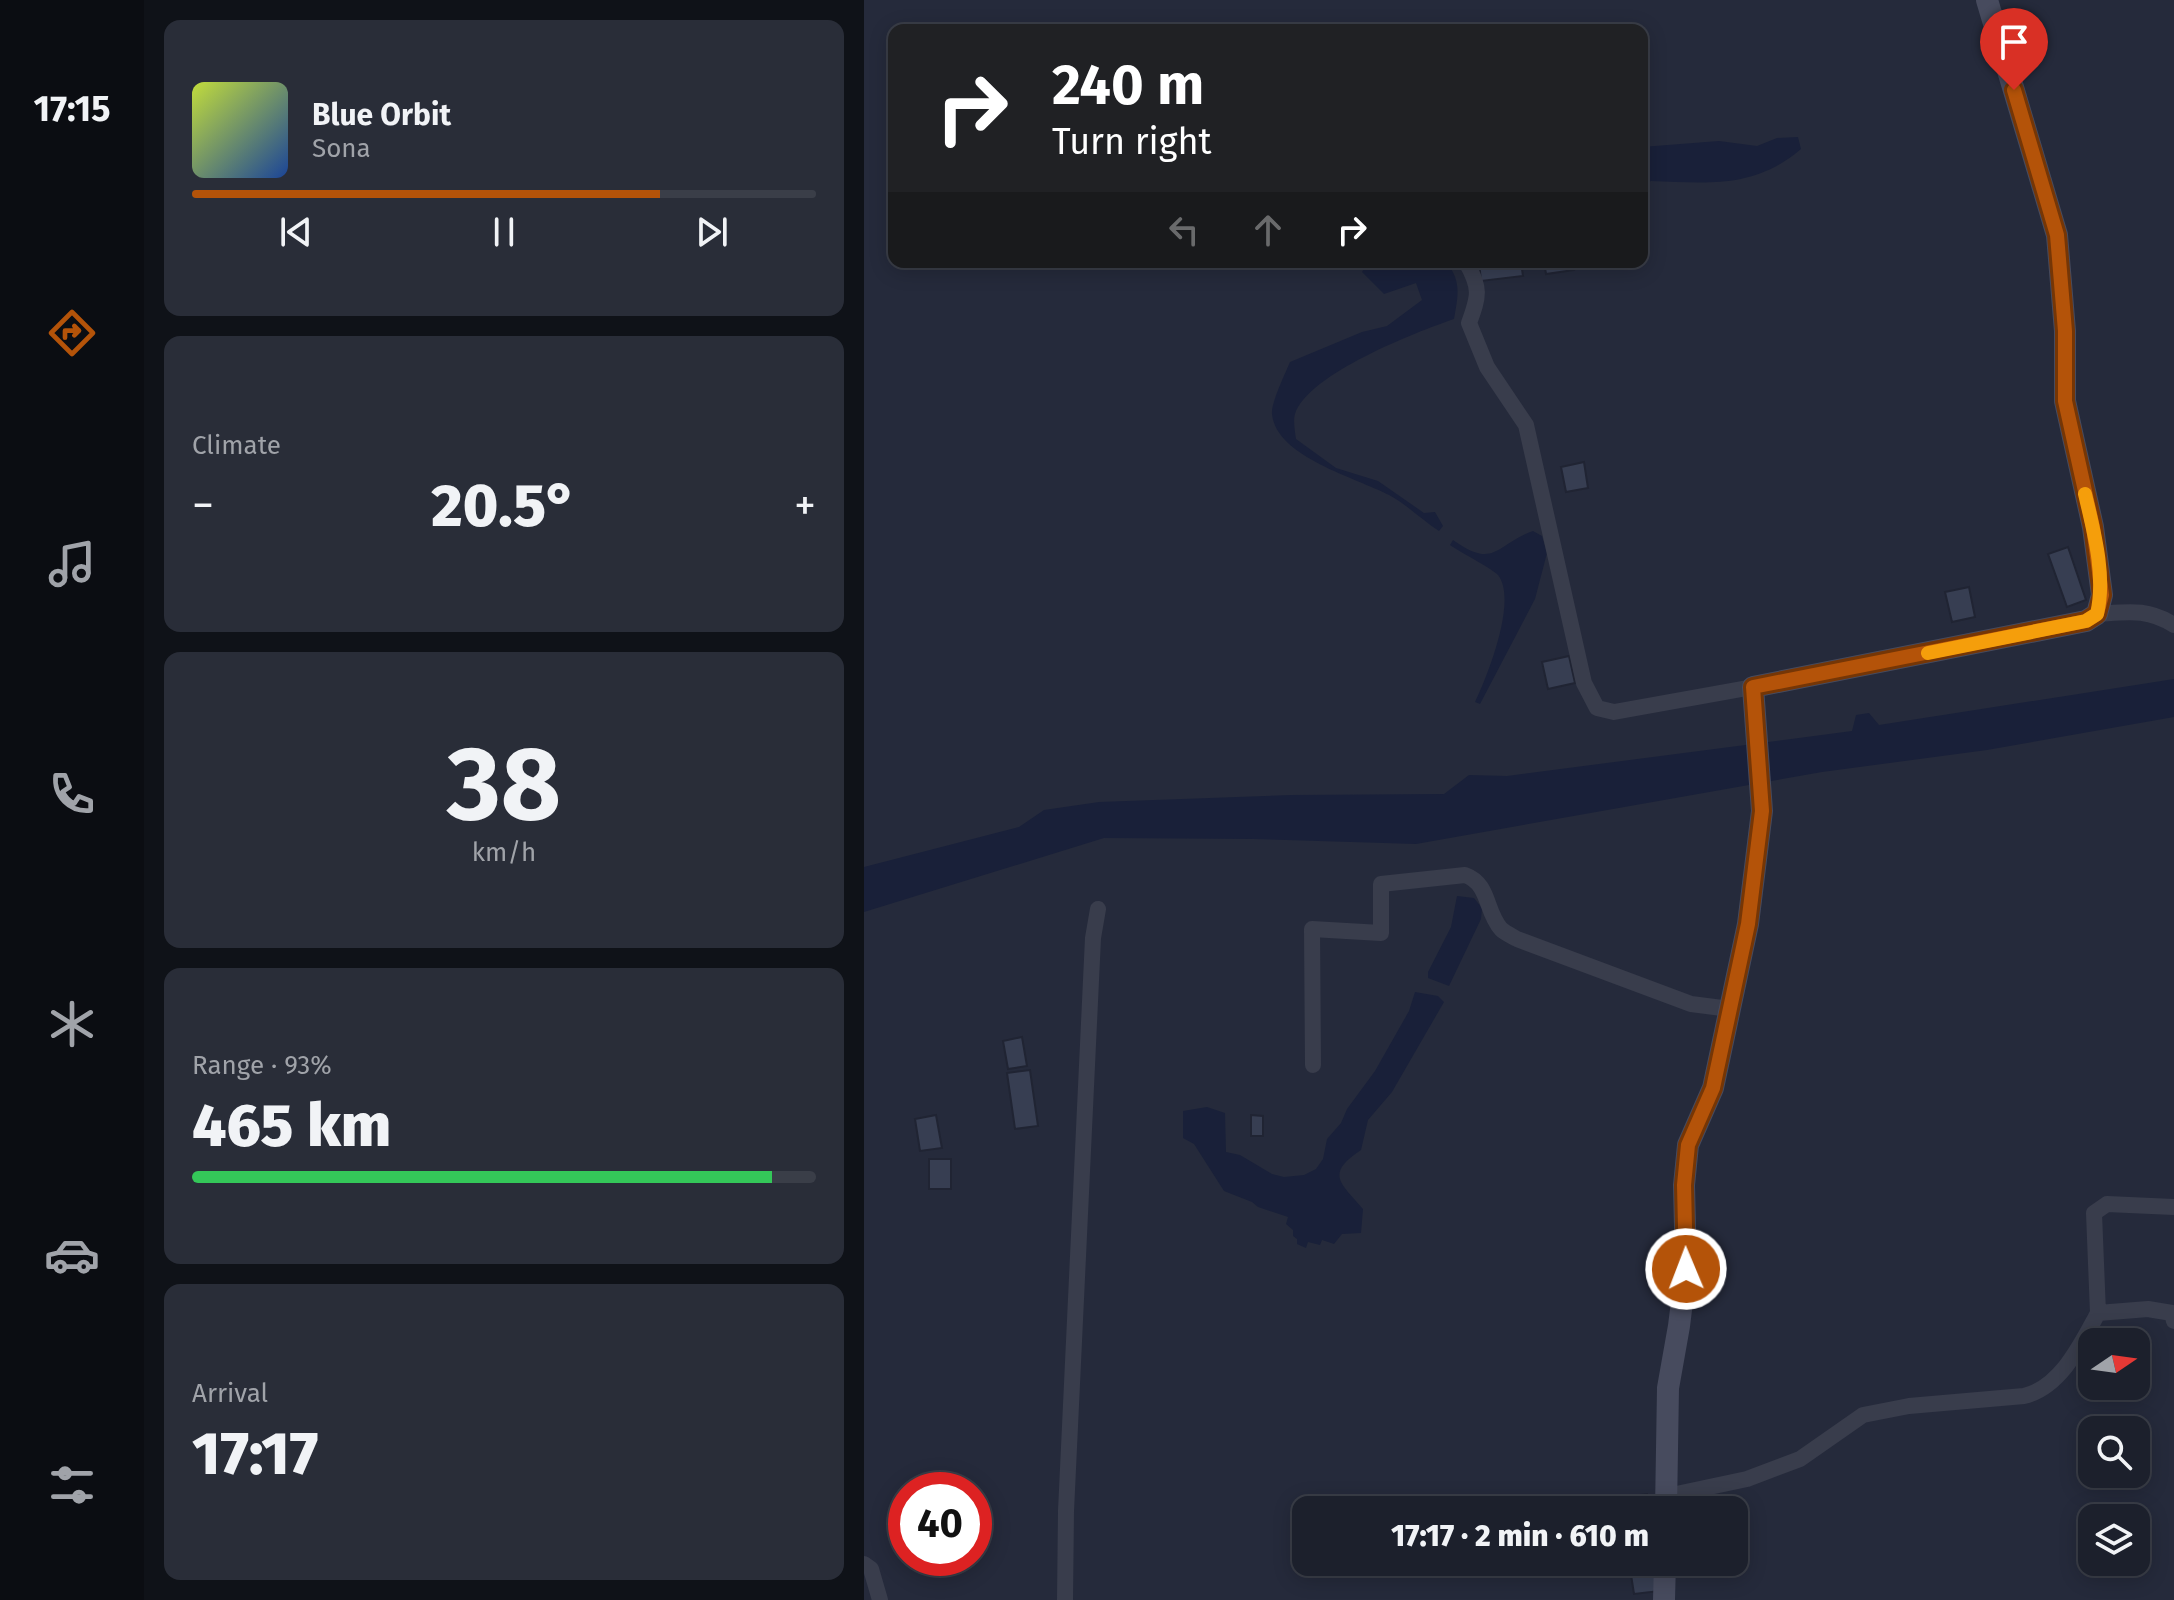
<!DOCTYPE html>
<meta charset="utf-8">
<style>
body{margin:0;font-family:"Fira Sans",sans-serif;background:#292d38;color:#f1f3f6;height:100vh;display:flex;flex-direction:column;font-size:30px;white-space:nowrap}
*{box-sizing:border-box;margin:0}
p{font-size:26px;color:#a0a3a9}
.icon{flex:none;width:44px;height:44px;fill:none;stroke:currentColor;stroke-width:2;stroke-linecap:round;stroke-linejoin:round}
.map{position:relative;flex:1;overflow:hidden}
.details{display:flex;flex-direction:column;gap:20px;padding:20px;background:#0f1218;width:720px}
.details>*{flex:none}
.guide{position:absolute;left:24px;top:24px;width:760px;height:244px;border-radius:16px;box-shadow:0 4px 20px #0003,0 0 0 2px #3a3e48;background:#202124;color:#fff;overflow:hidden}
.needle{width:52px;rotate:77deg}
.fabs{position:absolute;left:1214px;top:1328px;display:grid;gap:16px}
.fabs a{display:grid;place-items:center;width:72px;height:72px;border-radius:16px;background:#1c202c;box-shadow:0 4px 20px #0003,0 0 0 2px #3a3e48;font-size:40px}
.speed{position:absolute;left:24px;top:1472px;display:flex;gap:16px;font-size:40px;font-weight:700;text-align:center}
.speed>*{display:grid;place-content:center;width:104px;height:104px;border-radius:50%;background:#1c202c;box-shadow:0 4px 20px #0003,0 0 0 2px #3a3e48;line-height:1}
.speed .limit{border:12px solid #d22;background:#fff;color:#111}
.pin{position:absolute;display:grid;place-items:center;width:68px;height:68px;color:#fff;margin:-82px -34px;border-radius:50% 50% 50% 0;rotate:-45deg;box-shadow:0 0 8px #0007}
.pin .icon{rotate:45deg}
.me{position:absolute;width:88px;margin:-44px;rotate:359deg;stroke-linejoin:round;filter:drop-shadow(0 0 6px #0008)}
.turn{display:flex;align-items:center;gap:28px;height:168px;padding:0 32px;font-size:36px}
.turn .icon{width:104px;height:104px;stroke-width:2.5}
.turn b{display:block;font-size:56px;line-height:68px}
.lanes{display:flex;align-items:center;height:76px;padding:0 32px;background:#0003;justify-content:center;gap:40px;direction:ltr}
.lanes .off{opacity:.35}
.big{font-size:60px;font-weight:800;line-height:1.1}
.details .tile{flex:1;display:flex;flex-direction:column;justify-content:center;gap:12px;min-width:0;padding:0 28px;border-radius:16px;background:#292d38}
.details .dial{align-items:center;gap:0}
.dial b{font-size:104px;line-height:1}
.song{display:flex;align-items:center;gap:24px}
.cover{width:96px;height:96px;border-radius:12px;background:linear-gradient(135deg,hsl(70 70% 55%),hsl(220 70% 35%))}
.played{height:8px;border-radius:4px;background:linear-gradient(90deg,#b45309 75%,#3a3e48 75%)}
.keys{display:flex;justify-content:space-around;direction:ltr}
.heat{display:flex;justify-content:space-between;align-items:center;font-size:44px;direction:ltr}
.charge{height:12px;border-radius:6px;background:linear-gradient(90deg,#34c759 93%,#3a3e48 0)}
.trip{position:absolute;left:428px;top:1496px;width:456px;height:80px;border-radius:16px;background:#1c202c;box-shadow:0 4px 20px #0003,0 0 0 2px #3a3e48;font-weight:800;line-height:80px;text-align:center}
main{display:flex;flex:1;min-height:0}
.menu{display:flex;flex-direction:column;width:144px;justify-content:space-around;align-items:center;background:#0b0d12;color:#a0a3a9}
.menu .icon{width:56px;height:56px}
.menu .on{color:#b45309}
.menu b{font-size:36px;color:#f1f3f6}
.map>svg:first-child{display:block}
.water{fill:#192039}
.building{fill:#373e52;stroke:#202433;stroke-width:2}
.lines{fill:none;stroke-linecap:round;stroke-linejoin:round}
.street{stroke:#393d4c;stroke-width:16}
.secondary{stroke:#474b5e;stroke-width:22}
.route-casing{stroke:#753606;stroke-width:20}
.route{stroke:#b45309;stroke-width:14}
.slow{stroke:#f59e0b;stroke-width:14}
</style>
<main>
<nav class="menu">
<b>17:15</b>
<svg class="icon on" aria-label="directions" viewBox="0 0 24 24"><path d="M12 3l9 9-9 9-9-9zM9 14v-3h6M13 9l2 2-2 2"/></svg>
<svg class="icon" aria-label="music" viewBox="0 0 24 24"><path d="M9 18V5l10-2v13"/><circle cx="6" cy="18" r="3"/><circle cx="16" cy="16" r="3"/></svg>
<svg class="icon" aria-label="phone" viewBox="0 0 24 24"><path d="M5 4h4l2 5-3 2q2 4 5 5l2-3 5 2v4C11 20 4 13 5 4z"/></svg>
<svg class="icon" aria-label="climate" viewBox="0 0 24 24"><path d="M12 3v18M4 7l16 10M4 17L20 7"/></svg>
<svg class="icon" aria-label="car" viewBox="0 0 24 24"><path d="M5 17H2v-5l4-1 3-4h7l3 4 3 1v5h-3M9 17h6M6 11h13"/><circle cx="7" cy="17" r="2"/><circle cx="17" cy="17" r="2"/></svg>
<svg class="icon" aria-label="filters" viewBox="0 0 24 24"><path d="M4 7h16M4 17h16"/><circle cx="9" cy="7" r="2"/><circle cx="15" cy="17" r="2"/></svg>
</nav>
<section class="details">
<div class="tile">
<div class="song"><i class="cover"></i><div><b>Blue Orbit</b><p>Sona</p></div></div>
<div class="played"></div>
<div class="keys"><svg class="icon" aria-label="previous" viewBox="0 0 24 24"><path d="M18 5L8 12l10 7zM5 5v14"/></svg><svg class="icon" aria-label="pause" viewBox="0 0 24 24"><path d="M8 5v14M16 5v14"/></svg><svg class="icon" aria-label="next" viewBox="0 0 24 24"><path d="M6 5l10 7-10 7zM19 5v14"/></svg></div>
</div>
<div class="tile"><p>Climate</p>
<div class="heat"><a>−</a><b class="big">20.5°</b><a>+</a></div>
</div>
<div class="tile dial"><b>38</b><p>km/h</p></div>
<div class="tile"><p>Range · 93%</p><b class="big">465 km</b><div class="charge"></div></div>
<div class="tile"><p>Arrival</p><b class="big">17:17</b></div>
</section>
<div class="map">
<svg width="1310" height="1600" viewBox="0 0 1310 1600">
<rect width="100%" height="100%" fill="#252a3b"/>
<path class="water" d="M934,137l3,12c-47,40 -92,34 -150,32l-9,4v-38l77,-6 38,5 20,-8z
M504,262h78c16,19 12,34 8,57 -38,13 -146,55 -159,95 -2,6 0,18 1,25l40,29 42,13 46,32 11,-1 8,14 -4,5c-17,-11 -33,-27 -50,-36 -32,-17 -113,-38 -117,-81 -1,-11 13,-40 18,-52l72,-30 25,-6 35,-26 -6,-17 -32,11 -22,-22z
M669,531l9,5 5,17 -12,46 -55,105 -5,-2c12,-25 43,-102 23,-127 -7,-7 -38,-23 -48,-30l3,-5c42,30 42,5 80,-9z
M1310,679v38l-187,33 -165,22 -406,72 -163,-5 -149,-1 -240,74v-45l155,-40 25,-17 55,-8 193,-7 152,-1 25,-19 38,1 345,-45 4,-16 13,-2 10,12z
M593,896l17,2 8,10 -1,11 -32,67 -21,-8v-6l23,-45z
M551,992l23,4 6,6 -52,90 -24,28 -7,30c-36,24 -21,32 2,59l-2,24 -19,1 -8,10 -12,-4 -2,5 -12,-3 -2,6 -9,-4v-5l-4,-3v-6l-7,-6 2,-7 -30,-10 -6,-5 -28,-11 -30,-47 -11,-6v-27l24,-4 18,6 1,39 14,3 32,19 12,3 20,-2 12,-6 7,-10 4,-20 14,-16 6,-14 28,-38 34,-60z"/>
<path class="building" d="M615,262h42l2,14 -42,5z
M680,262h29l1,8 -28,4z
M720,462l4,26 -22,4 -5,-25z
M1204,547l18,53 -19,7 -19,-53z
M1105,587l6,30 -23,5 -7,-30z
M705,656l6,27 -27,6 -6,-27z
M158,1037l5,29 -19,3 -5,-28z
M166,1070l8,56 -23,3 -8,-56z
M72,1115l6,33 -22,3 -5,-32z
M387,1115l12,1v20h-12z
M65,1159h22v30h-22z
M783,1494l2,16h-24l-2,-13z
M765,1562h26l5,29 -26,3z"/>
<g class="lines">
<path class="street" d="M602,262c15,26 13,34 3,61l18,44 39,58 58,258 13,25 17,4 139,-25
M1233,614c31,-2 50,-6 77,11
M449,1065l-1,-136 69,4v-49l84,-9c25,9 20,36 36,54 4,4 11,7 16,10l174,65 39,5
M1310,1207l-67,-3 -13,9 4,100 50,-4 24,4 2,8
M803,1496l80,-17 53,-20 63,-44 46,-9 115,-10c37,-9 57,-52 74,-83
M0,1564l7,5 9,31
M201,1600l1,-89 27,-573 5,-29"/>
<path class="secondary" d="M802,1510l2,-122 11,-62 7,-57 -2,-84 4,-40 25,-57 35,-164 14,-113 -9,-124 333,-66 11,-7 5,-19 -9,-68 -28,-126v-70l-8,-96 -70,-235
M800,1600l1,-38"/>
</g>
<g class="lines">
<g class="route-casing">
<path id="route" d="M822,1269l-2,-84 4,-40 25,-57 35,-164 14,-113 -9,-124 333,-66 11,-7 5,-19 -9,-68 -28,-126v-70l-8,-96 -43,-145"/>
</g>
<use href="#route" class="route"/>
<path class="slow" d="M1064,653l158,-32 11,-7c9,-38 -3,-82 -12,-120"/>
</g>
</svg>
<div class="fabs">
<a><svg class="needle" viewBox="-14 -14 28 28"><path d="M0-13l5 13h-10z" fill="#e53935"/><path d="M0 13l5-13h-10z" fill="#a0a3a9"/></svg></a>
<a><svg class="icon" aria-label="search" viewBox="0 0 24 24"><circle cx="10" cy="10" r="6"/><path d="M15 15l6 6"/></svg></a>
<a><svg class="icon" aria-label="layers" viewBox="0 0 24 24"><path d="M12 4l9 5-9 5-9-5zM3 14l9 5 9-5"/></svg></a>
</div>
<div class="speed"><div class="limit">40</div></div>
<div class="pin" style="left:1150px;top:90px;background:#d93025"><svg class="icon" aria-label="arrive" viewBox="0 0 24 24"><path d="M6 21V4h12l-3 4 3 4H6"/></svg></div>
<svg class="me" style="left:822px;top:1269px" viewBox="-20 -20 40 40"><circle r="17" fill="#b45309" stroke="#fff" stroke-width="3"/><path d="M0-11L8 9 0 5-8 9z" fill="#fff"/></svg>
<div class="trip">17:17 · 2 min · 610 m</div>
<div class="guide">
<div class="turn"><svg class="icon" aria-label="right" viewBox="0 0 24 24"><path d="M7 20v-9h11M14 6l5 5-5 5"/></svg><div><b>240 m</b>Turn right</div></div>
<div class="lanes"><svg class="icon off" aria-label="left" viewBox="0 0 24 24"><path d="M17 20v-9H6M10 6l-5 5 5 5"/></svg><svg class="icon off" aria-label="ahead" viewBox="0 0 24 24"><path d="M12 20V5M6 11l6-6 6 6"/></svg><svg class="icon" aria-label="right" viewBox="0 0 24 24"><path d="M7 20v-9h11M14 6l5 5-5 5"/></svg></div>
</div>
</div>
</main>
